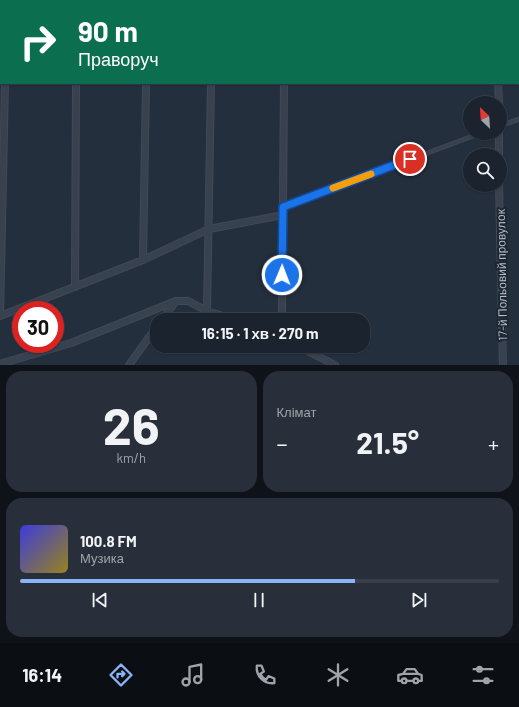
<!DOCTYPE html>
<html lang="uk">
<meta charset="utf-8">
<style>
body{margin:0;font-family:Barlow,sans-serif;background:#282f3a;color:#f1f3f6;height:100vh;display:flex;flex-direction:column;font-size:15px;white-space:nowrap}
*{box-sizing:border-box;margin:0}
p{font-size:13px;color:#a0a4aa}
.icon{flex:none;width:22px;height:22px;fill:none;stroke:currentColor;stroke-width:2;stroke-linecap:round;stroke-linejoin:round}
.map{position:relative;height:365px;overflow:hidden}
.drawer{display:flex;flex-direction:column;gap:6px;padding:6px;background:#0f1319;flex:1}
.drawer>*{flex:none}
.top-card{position:absolute;left:0px;top:0px;width:519px;height:84px;box-shadow:0 1px 3px #0004,0 0 0 1px #39404a;background:#0b6e4f;color:#fff;overflow:hidden}
.needle{width:26px;rotate:335deg}
.fabs{position:absolute;left:463px;top:96px;display:grid;gap:8px}
.fabs a{display:grid;place-items:center;width:44px;height:44px;border-radius:50%;background:#1b232e;box-shadow:0 1px 3px #0004,0 0 0 1px #39404a;font-size:20px}
.speed{position:absolute;left:12px;top:301px;display:flex;gap:8px;font-size:20px;font-weight:700;text-align:center}
.speed>*{display:grid;place-content:center;width:52px;height:52px;border-radius:50%;background:#1b232e;box-shadow:0 1px 3px #0004,0 0 0 1px #39404a;line-height:1}
.speed .limit{border:6px solid #d22;background:#fff;color:#111}
.pin{position:absolute;display:grid;place-items:center;width:34px;height:34px;color:#fff;margin:-17px;border:2px solid #fff;border-radius:50%;box-shadow:0 1px 4px #0007}
.me{position:absolute;width:44px;margin:-22px;rotate:1deg;stroke-linejoin:round;filter:drop-shadow(0 0 3px #0008)}
.turn{display:flex;align-items:center;gap:14px;height:84px;padding:0 12px;font-size:18px}
.turn .icon{width:52px;height:52px;stroke-width:2.5}
.turn b{display:block;font-size:28px;line-height:34px}
.big{font-size:30px;font-weight:700;line-height:1.1}
.drawer .widget{flex:1;display:flex;flex-direction:column;justify-content:center;gap:6px;min-width:0;padding:0 14px;border-radius:16px;background:#282f3a}
.drawer .dial{align-items:center;gap:0}
.dial b{font-size:52px;line-height:1}
.song{display:flex;align-items:center;gap:12px}
.cover{width:48px;height:48px;border-radius:6px;background:linear-gradient(135deg,hsl(240 70% 55%),hsl(50 70% 35%))}
.played{height:4px;border-radius:2px;background:linear-gradient(90deg,#8ab4f8 70%,#39404a 70%)}
.keys{display:flex;justify-content:space-around;direction:ltr}
.heat{display:flex;justify-content:space-between;align-items:center;font-size:22px;direction:ltr}
.drawer .tiles{flex:1;display:grid;gap:6px;grid-template-columns:1fr 1fr}
.widget:last-child{grid-column:span 2}
.trip{position:absolute;left:150px;top:313px;width:220px;height:40px;border-radius:16px;background:#1b232e;box-shadow:0 1px 3px #0004,0 0 0 1px #39404a;font-weight:700;line-height:40px;text-align:center}
.tabs{display:flex;height:64px;justify-content:space-around;align-items:center;background:#0b0e12;color:#a0a4aa}
.tabs .icon{width:28px;height:28px}
.tabs .on{color:#8ab4f8}
.tabs b{font-size:18px;color:#f1f3f6}
.map>svg:first-child{display:block}
.lines{fill:none;stroke-linecap:round;stroke-linejoin:round}
.lane-casing{stroke:#414a57;stroke-width:5}
.street-casing{stroke:#414a57;stroke-width:8}
.lane{stroke:#38414e;stroke-width:3}
.street{stroke:#38414e;stroke-width:6}
.route-casing{stroke:#114b97;stroke-width:10}
.route{stroke:#1a73e8;stroke-width:7}
.slow{stroke:#f59e0b;stroke-width:7}
.labels{text-anchor:middle;dominant-baseline:central;stroke-width:4;stroke-linejoin:round;paint-order:stroke}
.street-label{font-size:12px;fill:#b4bcc9;stroke:#1d2633}
</style>
<div class="map">
<svg width="519" height="365" viewBox="0 0 519 365">
<rect width="100%" height="100%" fill="#242f3e"/>
<g class="lines">
<g class="lane-casing">
<path id="lane" d="M500,126l19,-7
M283,207l198,-74"/>
</g>
<g class="street-casing">
<path id="street" d="M76,0v1
M498,0v1
M6,1v-1
M147,1v-1
M212,1v-1
M284,1v-1
M354,1v-1
M426,1v-1
M518,36h1
M0,37h1
M498,83l1,20
M499,133v22
M499,185l4,180
M143,260l3,-177
M75,287l1,-204
M207,311l4,-228
M0,316l143,-56 66,-31 74,-14
M0,316l5,-233
M162,320l14,-19
M282,320l2,-237
M298,346l37,19
M0,364l71,-21 105,-42h12l19,10 29,9
M129,365l28,-39"/>
</g>
<use href="#lane" class="lane"/>
<use href="#street" class="street"/>
</g>
<g class="lines">
<g class="route-casing">
<path id="route" d="M282,275l1,-68 127,-48"/>
</g>
<use href="#route" class="route"/>
<path class="slow" d="M333,188l38,-14"/>
</g>
<g class="labels">
<g class="street-label">
<text transform="translate(501 275) rotate(-91)">17-й Польовий провулок</text>
</g>
</g>
</svg>
<div class="fabs">
<a><svg class="needle" viewBox="-14 -14 28 28"><path d="M0-13l5 13h-10z" fill="#e53935"/><path d="M0 13l5-13h-10z" fill="#a0a4aa"/></svg></a>
<a><svg class="icon" aria-label="search" viewBox="0 0 24 24"><circle cx="10" cy="10" r="6"/><path d="M15 15l6 6"/></svg></a>
</div>
<div class="speed"><div class="limit">30</div></div>
<div class="pin" style="left:410px;top:159px;background:#d93025"><svg class="icon" aria-label="arrive" viewBox="0 0 24 24"><path d="M6 21V4h12l-3 4 3 4H6"/></svg></div>
<svg class="me" style="left:282px;top:275px" viewBox="-20 -20 40 40"><circle r="17" fill="#1a73e8" stroke="#fff" stroke-width="3"/><path d="M0-11L8 9 0 5-8 9z" fill="#fff"/></svg>
<div class="trip">16:15 · 1 хв · 270 m</div>
<div class="top-card">
<div class="turn"><svg class="icon" aria-label="right" viewBox="0 0 24 24"><path d="M7 20v-9h11M14 6l5 5-5 5"/></svg><div><b>90 m</b>Праворуч</div></div>
</div>
</div>
<section class="drawer">
<div class="tiles">
<div class="widget dial"><b>26</b><p>km/h</p></div>
<div class="widget"><p>Клімат</p>
<div class="heat"><a>−</a><b class="big">21.5°</b><a>+</a></div>
</div>
<div class="widget">
<div class="song"><i class="cover"></i><div><b>100.8 FM</b><p>Музика</p></div></div>
<div class="played"></div>
<div class="keys"><svg class="icon" aria-label="previous" viewBox="0 0 24 24"><path d="M18 5L8 12l10 7zM5 5v14"/></svg><svg class="icon" aria-label="pause" viewBox="0 0 24 24"><path d="M8 5v14M16 5v14"/></svg><svg class="icon" aria-label="next" viewBox="0 0 24 24"><path d="M6 5l10 7-10 7zM19 5v14"/></svg></div>
</div>
</div>
</section>
<nav class="tabs">
<b>16:14</b>
<svg class="icon on" aria-label="directions" viewBox="0 0 24 24"><path d="M12 3l9 9-9 9-9-9zM9 14v-3h6M13 9l2 2-2 2"/></svg>
<svg class="icon" aria-label="music" viewBox="0 0 24 24"><path d="M9 18V5l10-2v13"/><circle cx="6" cy="18" r="3"/><circle cx="16" cy="16" r="3"/></svg>
<svg class="icon" aria-label="phone" viewBox="0 0 24 24"><path d="M5 4h4l2 5-3 2q2 4 5 5l2-3 5 2v4C11 20 4 13 5 4z"/></svg>
<svg class="icon" aria-label="climate" viewBox="0 0 24 24"><path d="M12 3v18M4 7l16 10M4 17L20 7"/></svg>
<svg class="icon" aria-label="car" viewBox="0 0 24 24"><path d="M5 17H2v-5l4-1 3-4h7l3 4 3 1v5h-3M9 17h6M6 11h13"/><circle cx="7" cy="17" r="2"/><circle cx="17" cy="17" r="2"/></svg>
<svg class="icon" aria-label="filters" viewBox="0 0 24 24"><path d="M4 7h16M4 17h16"/><circle cx="9" cy="7" r="2"/><circle cx="15" cy="17" r="2"/></svg>
</nav>
